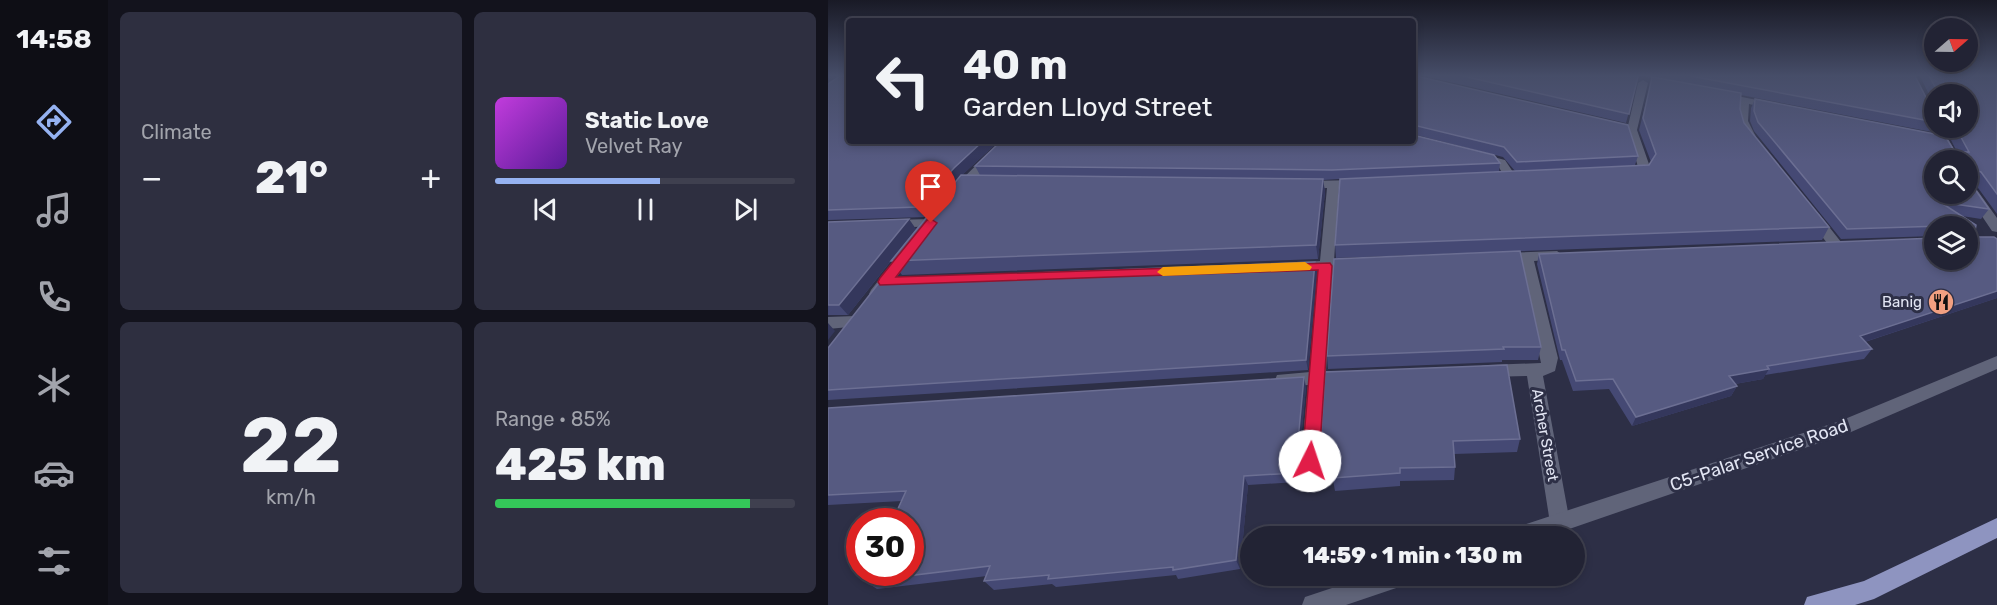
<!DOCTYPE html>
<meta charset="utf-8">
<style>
body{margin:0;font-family:Rubik,sans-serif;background:#2e2f40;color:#f1f3f6;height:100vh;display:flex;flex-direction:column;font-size:22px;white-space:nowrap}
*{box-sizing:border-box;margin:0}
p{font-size:20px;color:#a2a4ac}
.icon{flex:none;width:33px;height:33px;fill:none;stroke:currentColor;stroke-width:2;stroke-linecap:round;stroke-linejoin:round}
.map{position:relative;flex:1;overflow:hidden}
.panel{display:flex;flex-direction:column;gap:12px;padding:12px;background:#13131d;width:720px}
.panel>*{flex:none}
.top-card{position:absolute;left:18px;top:18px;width:570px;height:126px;border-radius:6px;box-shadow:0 3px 9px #0003,0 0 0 2px #3f404f;background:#222334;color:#f1f3f6;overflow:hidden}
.needle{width:39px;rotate:70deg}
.controls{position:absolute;left:1096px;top:18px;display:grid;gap:12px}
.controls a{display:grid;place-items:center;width:54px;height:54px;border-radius:50%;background:#222334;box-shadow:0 3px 9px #0003,0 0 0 2px #3f404f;font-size:30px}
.speed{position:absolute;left:18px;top:508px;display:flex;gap:12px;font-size:30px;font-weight:700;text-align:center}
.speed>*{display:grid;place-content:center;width:78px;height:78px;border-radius:50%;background:#222334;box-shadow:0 3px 9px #0003,0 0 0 2px #3f404f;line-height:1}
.speed .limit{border:9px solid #d22;background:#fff;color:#111}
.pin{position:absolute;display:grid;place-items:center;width:51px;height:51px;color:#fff;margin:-62px -26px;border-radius:50% 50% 50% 0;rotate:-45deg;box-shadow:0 0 6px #0007}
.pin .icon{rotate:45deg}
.me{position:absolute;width:66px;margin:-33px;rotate:4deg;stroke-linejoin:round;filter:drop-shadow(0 0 4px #0008)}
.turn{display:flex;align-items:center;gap:21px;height:126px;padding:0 18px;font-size:27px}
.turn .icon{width:78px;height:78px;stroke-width:2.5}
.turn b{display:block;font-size:42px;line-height:51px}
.big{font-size:45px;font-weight:800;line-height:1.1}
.panel .tile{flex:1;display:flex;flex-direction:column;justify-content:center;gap:9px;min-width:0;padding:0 21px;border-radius:9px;background:#2e2f40}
.panel .dial{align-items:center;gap:0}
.dial b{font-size:78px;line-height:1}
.song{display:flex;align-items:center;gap:18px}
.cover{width:72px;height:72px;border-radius:9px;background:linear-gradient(135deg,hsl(290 70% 55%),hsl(270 70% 35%))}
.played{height:6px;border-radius:3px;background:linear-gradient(90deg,#95b2f1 55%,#3f404f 55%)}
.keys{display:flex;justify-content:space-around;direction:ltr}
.heat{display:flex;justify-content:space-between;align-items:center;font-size:33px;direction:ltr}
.charge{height:9px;border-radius:4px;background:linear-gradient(90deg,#34c759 85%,#3f404f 0)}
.panel .tiles{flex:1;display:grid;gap:12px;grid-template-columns:repeat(2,1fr)}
.trip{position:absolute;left:412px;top:526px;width:345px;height:60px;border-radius:30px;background:#222334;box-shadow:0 3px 9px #0003,0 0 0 2px #3f404f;font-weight:800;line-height:60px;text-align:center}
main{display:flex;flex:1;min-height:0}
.menu{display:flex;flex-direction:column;width:108px;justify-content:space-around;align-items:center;background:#0e0e15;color:#a2a4ac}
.menu .icon{width:42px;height:42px}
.menu .active{color:#95b2f1}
.menu b{font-size:27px;color:#f1f3f6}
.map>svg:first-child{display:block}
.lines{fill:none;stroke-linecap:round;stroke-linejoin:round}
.minor{fill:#606479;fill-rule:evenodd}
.tertiary{fill:#606479;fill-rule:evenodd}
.primary{fill:#8e94c0;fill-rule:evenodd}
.wall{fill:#454974}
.shaded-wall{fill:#34375c}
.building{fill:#565a81;stroke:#6c6f93;stroke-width:1.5;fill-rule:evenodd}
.route{fill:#e11d48;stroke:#92132f;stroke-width:1.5}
.slow{fill:#f59e0b}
.labels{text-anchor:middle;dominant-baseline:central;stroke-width:6;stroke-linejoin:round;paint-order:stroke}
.poi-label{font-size:15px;fill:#e2e5f3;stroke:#2d2f46;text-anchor:end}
.street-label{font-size:15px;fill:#e2e5f3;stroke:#2d2f46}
.near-street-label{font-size:18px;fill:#e2e5f3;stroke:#2d2f46}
</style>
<main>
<nav class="menu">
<b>14:58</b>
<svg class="icon active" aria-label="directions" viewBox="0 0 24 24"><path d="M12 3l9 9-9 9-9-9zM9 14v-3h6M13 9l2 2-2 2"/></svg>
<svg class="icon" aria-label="music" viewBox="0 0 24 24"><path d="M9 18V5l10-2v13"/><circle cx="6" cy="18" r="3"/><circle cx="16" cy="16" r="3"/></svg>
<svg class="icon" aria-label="phone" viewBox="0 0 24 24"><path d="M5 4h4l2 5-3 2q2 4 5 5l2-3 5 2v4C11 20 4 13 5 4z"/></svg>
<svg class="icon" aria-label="climate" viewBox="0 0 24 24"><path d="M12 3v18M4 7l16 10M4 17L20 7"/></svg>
<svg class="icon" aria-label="car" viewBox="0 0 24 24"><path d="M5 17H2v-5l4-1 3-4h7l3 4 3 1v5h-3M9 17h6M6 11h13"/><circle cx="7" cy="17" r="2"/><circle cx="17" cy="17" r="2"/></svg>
<svg class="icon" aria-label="filters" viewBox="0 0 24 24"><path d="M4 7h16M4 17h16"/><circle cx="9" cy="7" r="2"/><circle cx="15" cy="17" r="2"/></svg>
</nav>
<section class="panel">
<div class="tiles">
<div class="tile"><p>Climate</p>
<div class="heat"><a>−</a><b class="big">21°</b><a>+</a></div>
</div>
<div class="tile">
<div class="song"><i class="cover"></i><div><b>Static Love</b><p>Velvet Ray</p></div></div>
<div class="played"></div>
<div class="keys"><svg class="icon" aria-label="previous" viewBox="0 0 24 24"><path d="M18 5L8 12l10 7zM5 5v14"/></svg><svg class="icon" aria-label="pause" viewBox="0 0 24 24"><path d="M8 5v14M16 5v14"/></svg><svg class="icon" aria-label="next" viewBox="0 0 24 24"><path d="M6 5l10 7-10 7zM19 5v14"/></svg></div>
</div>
<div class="tile dial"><b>22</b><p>km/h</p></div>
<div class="tile"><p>Range · 85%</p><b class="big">425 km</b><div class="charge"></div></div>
</div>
</section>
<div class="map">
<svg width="1169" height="605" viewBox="0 0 1169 605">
<rect width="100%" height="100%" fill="#2d2f46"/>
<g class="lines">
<path class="minor" d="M815,80l5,3 -11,47 13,37 -5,8 -20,1v-6l13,-3 -11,-37 11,-47z
M894,93l50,10 5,3 -5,3 -23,-5 -1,17 8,16 -6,3c-13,-6 -12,-25 -11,-38l-21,-4v-4z
M1107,125v3h7l18,32h-10l-18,-32z
M173,141h12l-49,50h-8l-2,-3 2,-3z
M650,153l27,7 12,18 -2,3h-8l-10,-17 -23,-6v-4z
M532,180l6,4 -2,3 -25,1 -5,73 19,-1 7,5 -7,5h-20l-7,101 23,1 2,5 -2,5 -24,3 -6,96 -3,6 -7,3 -7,-3 -3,-6 9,-96 -25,2 -6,-2 -2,-5 2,-5 33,-3 9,-101 -23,1 -7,-5 7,-5 24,-1 7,-73 -21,1 -6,-4 6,-4z
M1140,182l4,1 25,35v14l-5,-1 -25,-37z
M986,213l5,1 22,28 2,3 -2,3h-10l-22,-28 -1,-3 1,-3z
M103,219l7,4 -2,3 -44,2 -7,-4 7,-4z
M81,247l7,4 -2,3 -33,44h-10l-2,-4 2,-4 33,-42z
M729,251l7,5 -2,3 -28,2 24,97 -3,13 -12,5 27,147 -3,7 -7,3 -7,-3 -3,-7 -23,-147 -40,1 -6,-1 -2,-5 2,-5 6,-1 54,-2 -21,-101 -17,1 -7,-5 7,-5z
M27,316l5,2 3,4 -3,4 -32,3v-12z"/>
<path class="tertiary" d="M1169,356v13l-146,63 -305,105h-39l3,-7 7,-3 323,-106z
M540,576h43l-3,8 -62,21h-44l3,-8z"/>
<path class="primary" d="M1169,518v20l-123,61 -19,6h-51l3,-8 57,-16z"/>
</g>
<path class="wall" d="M585,76l225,80 -3,9h14l2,-3 -12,-32 13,-52 -10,-2h273l20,46v5l-3,5 -191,-37 -1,14 4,14 85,104 -7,13 -486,18 -1,-13 5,-66 -17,1 2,12 -7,67 -416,16 -11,-14 -43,54h-20v-93l88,7 31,-37 -21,25 -98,3v-136l21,57h150l-37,34h18l-5,-9 525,-3 -1,9 16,-1 -12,-14 -90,-23z
M596,76h212l2,1 -12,46z
M1092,76h77v138l-24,-33 -1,4 17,24 -8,10 -19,-3 12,21 23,2v59l-132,44 7,7 -8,10 -99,16 -2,4 -28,5 2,2 -6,10 -99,30 -23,-37 -36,2 -11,-31h-2l-23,-96 2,-10 396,6 33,-34h-33v10l-94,3 -87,-108 -4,-10 1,-13 4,-9 202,53 -12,-24h-3h26v-34h-33v13z
M506,259l207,88 -3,13h-36v2l-174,7 -1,-13z
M487,262l2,10 -9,98 -480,30v-52z
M497,372l195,67 -3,13 -63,2 1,13 -1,13 -54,1v5l-65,5 -2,-11h-12l-2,-13z
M478,387l-9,95 -49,3 -8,84 -62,10 -2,-4 -120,12 -4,-3 -58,6 -10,-9 3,-5 -110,13 -12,-8 37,-80 -74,4v-97z"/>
<path class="shaded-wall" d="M0,76h10l-10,8z
M155,141h16l-40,37 -33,39 -7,-10 35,-39z
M495,179l2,13 -7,67 -2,-14z
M81,219l7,10 -68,86 -9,-10z
M487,262l2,10 -9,98 -2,-10z
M1169,291v7l-145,48 8,-10z
M0,323l7,8 -7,9z
M941,369l-6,10 -40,7 6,-10z
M476,377l2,10 -9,95 -2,-9z
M909,386l-6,10 -99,30 4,-9z
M416,476l4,9 -8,84 -4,-9z"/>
<path class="building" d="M12,76h9v65h134l-29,27 -35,39 -91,3v-126z
M585,76h3l212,49 10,31 -121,6 -13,-15 -91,-22z
M635,76h173l2,1 -9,37z
M863,76h224l20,39v7z
M1101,76h68v118l-16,-22 -7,-2 -2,15 17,24 -49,-7 36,23 -2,12h20l3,2v52l-137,45 12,13 -105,17 2,3 -40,7 8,10 -101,31 -23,-38 -37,2 -11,-31h-3l-23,-96 396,-16v22h33v-34h-26l-95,3 -89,-107 -4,-11 1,-12 190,37 10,16h14l-13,-24h12v-34h-29zM1107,160h33v34h-33z
M824,77l89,16 -1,16 4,14 85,104 -494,18 5,-66 309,-14 7,-11 -13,-36z
M585,135l81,20 6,8 -168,7 -357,-4 26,-25h412z
M133,175l362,4 -7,66 -425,16z
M81,219l-70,86h-11v-83z
M692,251l21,96h-38l1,2 -177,7 7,-97z
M487,262l-9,98 -478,30v-42l54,-69z
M679,365l13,74 -67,2 2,26 -55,1v5l-67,5v-12l-14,1 6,-95z
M476,377l-9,96 -51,3 -8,84 -63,10v-3l-125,12 1,-4 -65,6 6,-15 -125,15 4,-8h41v-51h-18l14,-31 -78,4v-87z"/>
<linearGradient id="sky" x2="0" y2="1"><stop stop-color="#191a26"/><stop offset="0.47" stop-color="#464d68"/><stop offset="1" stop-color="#464d68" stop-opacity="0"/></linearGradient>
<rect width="1169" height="161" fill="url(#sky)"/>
<path class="route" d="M103,219l6,4 -41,54 434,-14 2,3 -13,195 -3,5 -6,2 -6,-2 -2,-5 16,-191 -438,15 -2,-3 2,-4 47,-58z"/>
<path class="slow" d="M477,262l7,5 -2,3 -147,6 -6,-4 6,-5z"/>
<defs>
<g id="restaurant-disc" transform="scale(1.35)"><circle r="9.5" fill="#f2a081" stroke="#2d2f46"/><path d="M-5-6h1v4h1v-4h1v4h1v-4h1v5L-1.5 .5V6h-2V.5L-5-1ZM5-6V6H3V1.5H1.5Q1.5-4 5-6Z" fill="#111"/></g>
</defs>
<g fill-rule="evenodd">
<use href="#restaurant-disc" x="1113" y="302"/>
</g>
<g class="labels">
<g class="poi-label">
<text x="1094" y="302">Banig</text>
</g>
<g class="street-label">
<text transform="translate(717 435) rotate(80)">Archer Street</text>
</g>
<g class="near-street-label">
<text transform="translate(931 455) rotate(-19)">C5-Palar Service Road</text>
</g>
</g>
</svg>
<div class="controls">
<a><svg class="needle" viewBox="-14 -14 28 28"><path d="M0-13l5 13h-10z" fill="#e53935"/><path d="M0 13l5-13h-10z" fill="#a2a4ac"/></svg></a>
<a><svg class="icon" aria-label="sound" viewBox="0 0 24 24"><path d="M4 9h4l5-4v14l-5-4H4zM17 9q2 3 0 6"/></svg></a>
<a><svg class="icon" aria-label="search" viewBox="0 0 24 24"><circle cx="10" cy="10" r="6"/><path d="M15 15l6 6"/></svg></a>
<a><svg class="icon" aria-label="layers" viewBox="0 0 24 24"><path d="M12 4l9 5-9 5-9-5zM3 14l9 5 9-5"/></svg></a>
</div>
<div class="speed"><div class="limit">30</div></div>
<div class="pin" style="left:103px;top:223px;background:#d93025"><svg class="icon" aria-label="arrive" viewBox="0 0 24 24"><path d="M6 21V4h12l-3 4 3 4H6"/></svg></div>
<svg class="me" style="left:482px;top:461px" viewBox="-20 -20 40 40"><circle r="19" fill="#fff"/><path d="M0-13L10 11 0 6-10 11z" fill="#e11d48"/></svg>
<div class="trip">14:59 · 1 min · 130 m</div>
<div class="top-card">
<div class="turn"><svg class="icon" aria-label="left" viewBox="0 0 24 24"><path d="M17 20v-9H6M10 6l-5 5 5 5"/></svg><div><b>40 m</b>Garden Lloyd Street</div></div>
</div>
</div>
</main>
